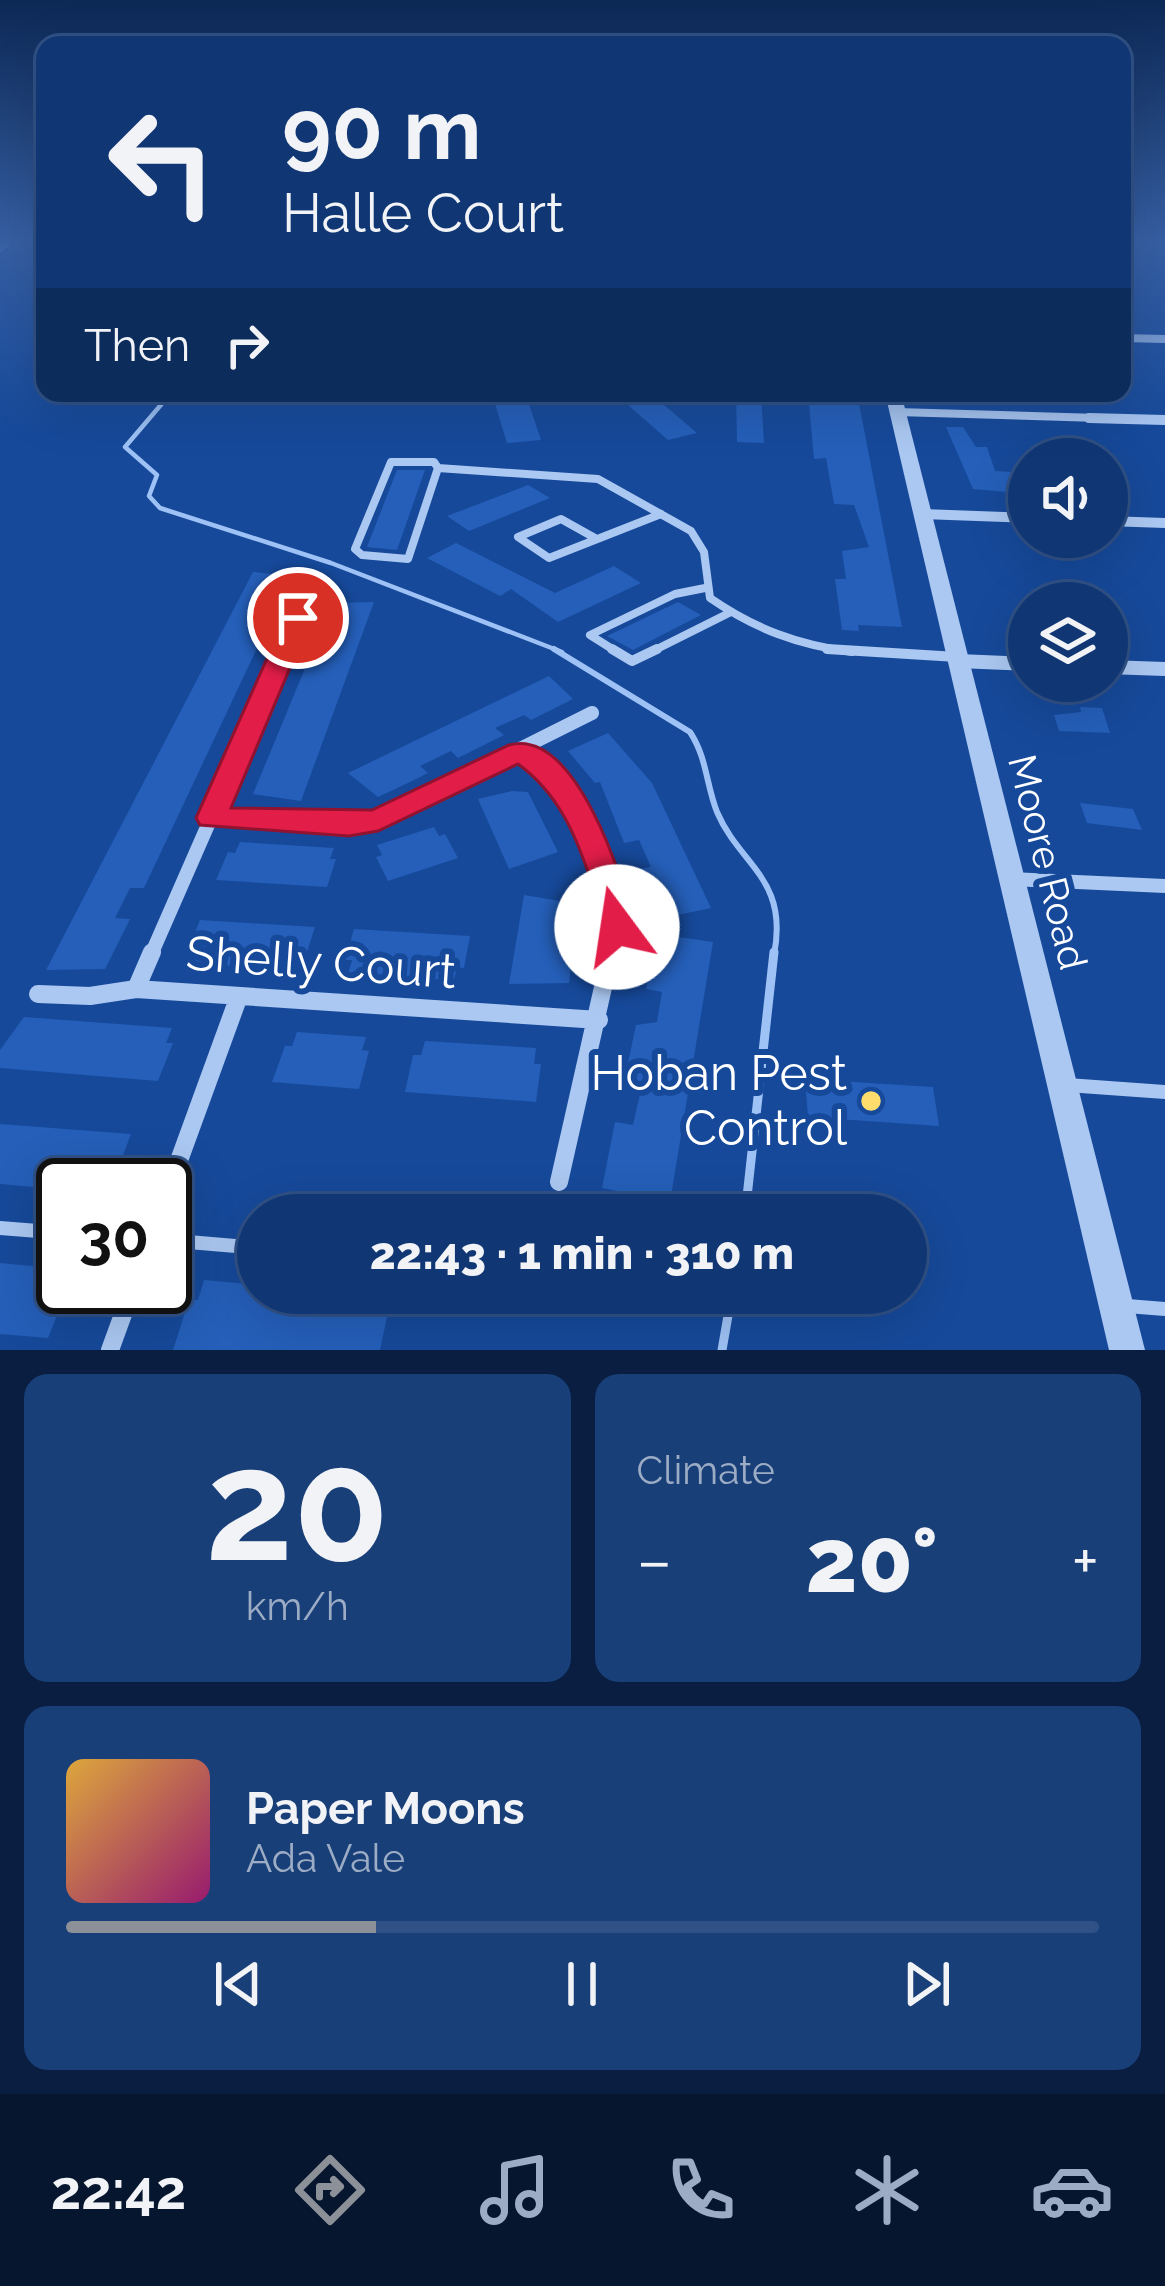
<!DOCTYPE html>
<meta charset="utf-8">
<style>
body{margin:0;font-family:Raleway,sans-serif;background:#193f79;color:#f1f3f6;height:100vh;display:flex;flex-direction:column;font-size:45px;white-space:nowrap}
*{box-sizing:border-box;margin:0}
p{font-size:39px;color:#9cacc5}
.icon{flex:none;width:66px;height:66px;fill:none;stroke:currentColor;stroke-width:2;stroke-linecap:round;stroke-linejoin:round}
.map{position:relative;height:1350px;overflow:hidden}
.drawer{display:flex;flex-direction:column;gap:24px;padding:24px;background:#091e40;flex:1}
.drawer>*{flex:none}
.banner{position:absolute;left:36px;top:36px;width:1095px;height:366px;border-radius:24px;box-shadow:0 12px 48px #0002,0 0 0 3px #305186;background:#103774;color:#f1f3f6;overflow:hidden}
.buttons{position:absolute;left:1008px;top:438px;display:grid;gap:24px}
.buttons a{display:grid;place-items:center;width:120px;height:120px;border-radius:50%;background:#103774;box-shadow:0 12px 48px #0002,0 0 0 3px #305186;font-size:60px}
.speed{position:absolute;left:36px;top:1158px;display:flex;gap:24px;font-size:60px;font-weight:700;text-align:center}
.speed>*{display:grid;place-content:center;width:156px;height:156px;border-radius:50%;background:#103774;box-shadow:0 12px 48px #0002,0 0 0 3px #305186;line-height:1}
.speed .limit{border:6px solid #111;border-radius:18px;background:#fff;color:#111}
.pin{position:absolute;display:grid;place-items:center;width:102px;height:102px;color:#fff;margin:-51px;border:6px solid #fff;border-radius:50%;box-shadow:0 3px 12px #0007}
.me{position:absolute;width:132px;margin:-66px;rotate:346deg;stroke-linejoin:round;filter:drop-shadow(0 0 9px #0008)}
.turn{display:flex;align-items:center;gap:42px;height:252px;padding:0 48px;font-size:54px}
.turn .icon{width:156px;height:156px;stroke-width:2.5}
.turn b{display:block;font-size:84px;line-height:102px}
.then{display:flex;align-items:center;height:114px;padding:0 48px;background:#0003;gap:24px;font-size:45px}
.big{font-size:90px;font-weight:800;line-height:1.1}
.drawer .widget{flex:1;display:flex;flex-direction:column;justify-content:center;gap:18px;min-width:0;padding:0 42px;border-radius:24px;background:#193f79}
.drawer .dial{align-items:center;gap:0}
.dial b{font-size:156px;line-height:1}
.song{display:flex;align-items:center;gap:36px}
.cover{width:144px;height:144px;border-radius:18px;background:linear-gradient(135deg,hsl(40 70% 55%),hsl(320 70% 35%))}
.played{height:12px;border-radius:6px;background:linear-gradient(90deg,#8c9099 30%,#305186 30%)}
.keys{display:flex;justify-content:space-around;direction:ltr}
.heat{display:flex;justify-content:space-between;align-items:center;font-size:66px;direction:ltr}
.drawer .tiles{flex:1;display:grid;gap:24px;grid-template-columns:1fr 1fr}
.widget:last-child{grid-column:span 2}
.trip{position:absolute;left:237px;top:1194px;width:690px;height:120px;border-radius:60px;background:#103774;box-shadow:0 12px 48px #0002,0 0 0 3px #305186;font-weight:800;line-height:120px;text-align:center}
.dock{display:flex;height:192px;justify-content:space-around;align-items:center;background:#06162e;color:#9cacc5}
.dock .icon{width:84px;height:84px}
.dock .current{color:#8c9099}
.dock b{font-size:54px;color:#f1f3f6}
.map>svg:first-child{display:block}
.lines{fill:none;stroke-linecap:round;stroke-linejoin:round}
.stream-far2{stroke:#9ec2f5;stroke-width:4.5}
.stream-far1{stroke:#9ec2f5;stroke-width:6}
.stream{stroke:#9ec2f5;stroke-width:9}
.building{fill:#255fb9}
.service-far2{stroke:#abc8f2;stroke-width:8}
.service-far1{stroke:#abc8f2;stroke-width:10}
.service{stroke:#abc8f2;stroke-width:14}
.minor-far3{stroke:#abc8f2;stroke-width:8}
.minor-far2{stroke:#abc8f2;stroke-width:10}
.minor-far1{stroke:#abc8f2;stroke-width:14}
.minor{stroke:#abc8f2;stroke-width:18}
.tertiary{fill:#abc8f2;fill-rule:evenodd}
.route{fill:#e11d48;stroke:#92132f;stroke-width:3}
.poi-dot{fill:#ffdd6d;stroke:#16499a;stroke-width:4.5}
.labels{text-anchor:middle;dominant-baseline:central;stroke-width:12;stroke-linejoin:round;paint-order:stroke}
.street-label{font-size:39px;fill:#fff;stroke:#16499a}
.near-street-label{font-size:48px;fill:#fff;stroke:#16499a}
.near-poi-label{font-size:48px;fill:#fff;stroke:#16499a;text-anchor:end}
</style>
<div class="map">
<svg width="1165" height="1350" viewBox="0 0 1165 1350">
<rect width="100%" height="100%" fill="#16499a"/>
<g class="lines">
<path class="stream-far2" d="M171,393l-46,54 32,28 -8,21 11,12 171,55 231,89"/>
<path class="stream-far1" d="M554,649l136,83c17,26 16,52 27,80 23,54 72,66 57,143"/>
<path class="stream" d="M745,1215l29,-263
M722,1350l10,-57"/>
</g>
<path class="building" d="M736,393h25l3,50 -27,-1z
M808,393h49l45,234 -44,-2 1,6 -17,-1 -7,-51h11l-4,-28 27,-4 -15,-42 -20,-1 -8,-46 -12,1z
M656,398l41,35 -29,7 -41,-36z
M528,401l13,39 -34,3 -12,-39z
M946,427h17l13,20h11l8,24 34,2v21l-56,-5z
M397,470h28l-28,80 -30,-3z
M528,485l22,13 -81,33 -22,-15z
M456,543l99,50 59,-27 27,17 -83,39 -47,-33 -11,7 -73,-38z
M253,572l38,4 -147,312h-14l-15,30 15,1 -25,50 -59,1z
M374,602l-73,199 -48,-7 79,-191z
M678,602l23,13 -68,35 -26,-14z
M549,676l24,23 -42,21 -7,-5 -29,13 9,7 -46,23 -7,-7 -31,15 8,7 -20,10 -30,14 -30,-24z
M1080,707l22,1 8,25 -51,-2 -5,-16 27,-3z
M608,733l44,50 59,125 -53,11 -20,-50 13,-2 -12,-27 -15,3 -24,-61 -5,1 -27,-32z
M512,791l16,1 30,60 -49,17 -31,-70z
M1080,803l53,6 9,21 -55,-7z
M434,827l5,9 6,-2 13,24 -70,23 -12,-24 6,-2 -5,-10z
M240,842l94,6 -4,11h6l-9,28 -111,-7 12,-28 7,1z
M524,895l54,9 -9,79 -60,1z
M200,920l115,7 -10,31 -8,-1 -4,13 -104,-7 6,-13h-7z
M354,929l116,7 -6,32 -7,-1 -3,13 -106,-6 4,-14h-7z
M657,934l56,8 -44,266 -49,-9 2,-7 -20,-4 13,-66 18,3 9,-40 -18,-3 12,-57 21,-3 5,-30 -16,-3z
M24,1017l148,11 -6,15h7l-15,38 -158,-13v-18z
M297,1032l69,5 -4,13 7,1 -10,38 -87,-7 13,-36h7z
M425,1041l111,7 -2,16h7l-5,38 -131,-10 8,-37h8z
M805,1079l128,8 6,39 -131,-9z
M0,1124l131,10 -16,42h-8l-4,9 -48,4 -55,-5z
M0,1263l63,6 4,21 -19,48 -48,-4z
M204,1280l54,5v8l125,1 -5,22 9,1 -7,33h-207l16,-50h9z"/>
<g class="lines">
<path class="service-far2" d="M391,462h43l4,6 -30,91 -46,-4 -7,-6z
M438,468l160,11 93,52 13,21 6,46c45,31 88,47 142,54
M595,538l-34,-19 -43,18 31,21 112,-44
M617,652l-27,-17 85,-41 30,-6
M651,652l78,-39"/>
<path class="service-far1" d="M612,649l20,12 25,-12
M827,649l130,8"/>
<path class="service" d="M1067,1085l98,7
M0,1228l63,5
M165,1240l93,8
M1127,1306l38,3"/>
<path class="minor-far3" d="M0,248l6,-5
M1122,338l43,1
M558,400l11,-7
M897,412l268,8"/>
<path class="minor-far2" d="M1089,418l76,2
M922,514l107,4
M1107,521l58,2
M284,652l32,-74"/>
<path class="minor-far1" d="M958,661l71,3
M1107,667l58,2
M520,752c59,47 108,125 91,203
M211,818l120,7 47,-5 214,-107
M1012,879l153,7
M151,955l134,-306"/>
<path class="minor" d="M136,989l16,-37
M38,994l52,2 46,-7 463,31
M559,1182l52,-230
M165,1199l74,-203
M110,1350l23,-63"/>
<path class="tertiary" d="M885,393h16l244,957h-36z"/>
</g>
<linearGradient id="sky" x2="0" y2="1"><stop stop-color="#0c2855"/><stop offset="0.56" stop-color="#365fa3"/><stop offset="1" stop-color="#365fa3" stop-opacity="0"/></linearGradient>
<rect width="1165" height="432" fill="url(#sky)"/>
<path class="route" d="M298,611l13,7 -80,190 141,2 137,-65c67,-18 115,135 125,182l-5,9h-24c-9,-17 -8,-37 -14,-55 -15,-46 -33,-88 -73,-117l-140,67 -29,5 -149,-11 -4,-7 89,-200z"/>
<circle class="poi-dot" cx="871" cy="1101" r="12"/>
<g class="labels">
<g class="street-label">
<text transform="translate(1048 862) rotate(76)">Moore Road</text>
</g>
<g class="near-street-label">
<text transform="translate(321 962) rotate(4)">Shelly Court</text>
</g>
<g class="near-poi-label">
<text x="847" y="1073">Hoban Pest<tspan x="847" dy="55">Control</tspan></text>
</g>
</g>
</svg>
<div class="buttons">
<a><svg class="icon" aria-label="sound" viewBox="0 0 24 24"><path d="M4 9h4l5-4v14l-5-4H4zM17 9q2 3 0 6"/></svg></a>
<a><svg class="icon" aria-label="layers" viewBox="0 0 24 24"><path d="M12 4l9 5-9 5-9-5zM3 14l9 5 9-5"/></svg></a>
</div>
<div class="speed"><div class="limit">30</div></div>
<div class="pin" style="left:298px;top:618px;background:#d93025"><svg class="icon" aria-label="arrive" viewBox="0 0 24 24"><path d="M6 21V4h12l-3 4 3 4H6"/></svg></div>
<svg class="me" style="left:617px;top:927px" viewBox="-20 -20 40 40"><circle r="19" fill="#fff"/><path d="M0-13L10 11 0 6-10 11z" fill="#e11d48"/></svg>
<div class="trip">22:43 · 1 min · 310 m</div>
<div class="banner">
<div class="turn"><svg class="icon" aria-label="left" viewBox="0 0 24 24"><path d="M17 20v-9H6M10 6l-5 5 5 5"/></svg><div><b>90 m</b>Halle Court</div></div>
<div class="then">Then<svg class="icon" aria-label="right" viewBox="0 0 24 24"><path d="M7 20v-9h11M14 6l5 5-5 5"/></svg></div>
</div>
</div>
<section class="drawer">
<div class="tiles">
<div class="widget dial"><b>20</b><p>km/h</p></div>
<div class="widget"><p>Climate</p>
<div class="heat"><a>−</a><b class="big">20°</b><a>+</a></div>
</div>
<div class="widget">
<div class="song"><i class="cover"></i><div><b>Paper Moons</b><p>Ada Vale</p></div></div>
<div class="played"></div>
<div class="keys"><svg class="icon" aria-label="previous" viewBox="0 0 24 24"><path d="M18 5L8 12l10 7zM5 5v14"/></svg><svg class="icon" aria-label="pause" viewBox="0 0 24 24"><path d="M8 5v14M16 5v14"/></svg><svg class="icon" aria-label="next" viewBox="0 0 24 24"><path d="M6 5l10 7-10 7zM19 5v14"/></svg></div>
</div>
</div>
</section>
<nav class="dock">
<b>22:42</b>
<svg class="icon current" aria-label="directions" viewBox="0 0 24 24"><path d="M12 3l9 9-9 9-9-9zM9 14v-3h6M13 9l2 2-2 2"/></svg>
<svg class="icon" aria-label="music" viewBox="0 0 24 24"><path d="M9 18V5l10-2v13"/><circle cx="6" cy="18" r="3"/><circle cx="16" cy="16" r="3"/></svg>
<svg class="icon" aria-label="phone" viewBox="0 0 24 24"><path d="M5 4h4l2 5-3 2q2 4 5 5l2-3 5 2v4C11 20 4 13 5 4z"/></svg>
<svg class="icon" aria-label="climate" viewBox="0 0 24 24"><path d="M12 3v18M4 7l16 10M4 17L20 7"/></svg>
<svg class="icon" aria-label="car" viewBox="0 0 24 24"><path d="M5 17H2v-5l4-1 3-4h7l3 4 3 1v5h-3M9 17h6M6 11h13"/><circle cx="7" cy="17" r="2"/><circle cx="17" cy="17" r="2"/></svg>
</nav>
